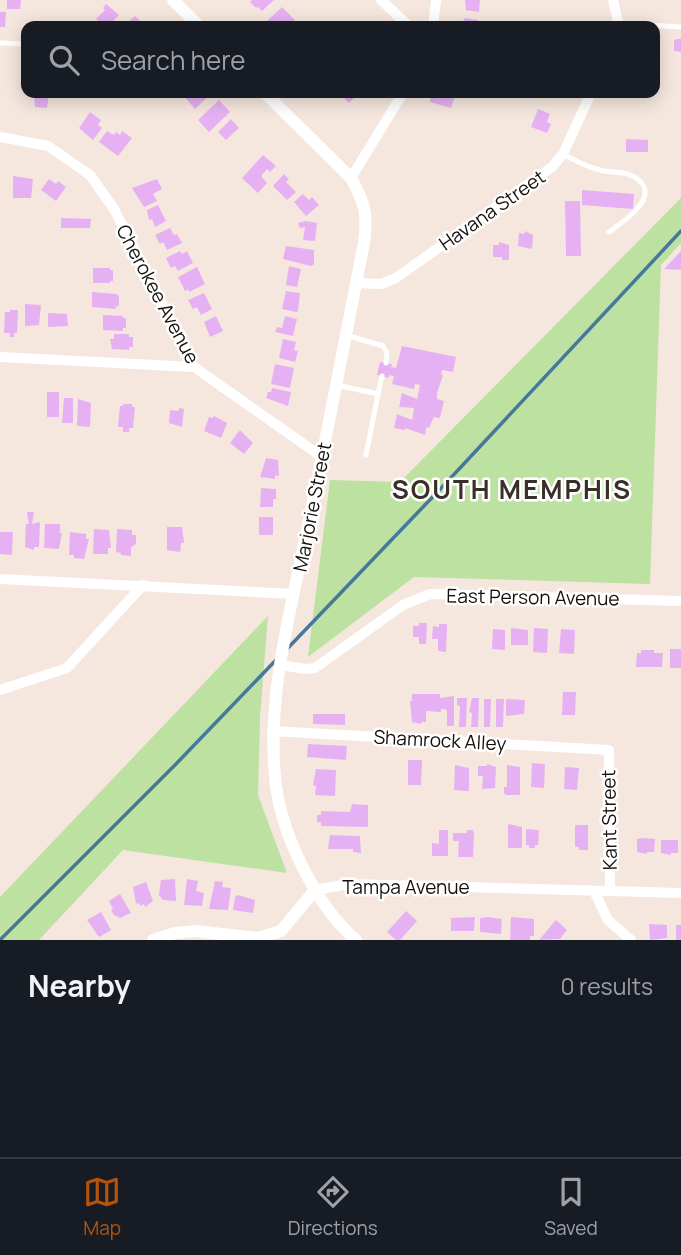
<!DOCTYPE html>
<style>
body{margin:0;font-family:Manrope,sans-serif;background:#242831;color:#f1f3f6}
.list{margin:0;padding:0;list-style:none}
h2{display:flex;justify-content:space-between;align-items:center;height:91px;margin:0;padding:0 28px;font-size:30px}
h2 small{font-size:23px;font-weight:400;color:#9ea1a6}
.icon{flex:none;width:38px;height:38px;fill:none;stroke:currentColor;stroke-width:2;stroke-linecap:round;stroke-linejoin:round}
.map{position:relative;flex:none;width:681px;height:940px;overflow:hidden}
.search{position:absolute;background:#171b24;box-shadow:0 4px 18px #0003;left:21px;right:21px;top:21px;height:77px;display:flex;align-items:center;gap:18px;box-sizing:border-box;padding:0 24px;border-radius:14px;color:#9ea1a6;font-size:26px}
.sheet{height:217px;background:#171b24}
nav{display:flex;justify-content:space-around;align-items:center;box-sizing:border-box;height:98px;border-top:2px solid #363941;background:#171b24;font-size:19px;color:#9ea1a6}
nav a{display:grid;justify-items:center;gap:4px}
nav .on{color:#b45309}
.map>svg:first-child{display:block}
</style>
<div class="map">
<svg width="681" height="940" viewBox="0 0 681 940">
<rect width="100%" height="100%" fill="#f5e7de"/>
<g fill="#bce1a0">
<polygon points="681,198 681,243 661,265 650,584 414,577 308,657 330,480 400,482"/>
<polygon points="268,616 260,717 258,795 287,873 123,850 39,940 0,940 0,897"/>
</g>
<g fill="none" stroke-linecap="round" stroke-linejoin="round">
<g stroke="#48779c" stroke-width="3.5">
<polyline points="287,649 446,483 681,231"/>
<polyline points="0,940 176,764 276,660"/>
</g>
</g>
<g fill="#e6b1f3">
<polygon points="7,0 21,0 20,9 7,9"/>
<polygon points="252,0 274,0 262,11 258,7 256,8 250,2"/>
<polygon points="465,0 480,0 479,12 466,10"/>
<polygon points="106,4 119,15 108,26 104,26 96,19 105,10 103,8"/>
<polygon points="282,7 295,20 288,26 267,26 264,24"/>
<polygon points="0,12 6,12 5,27 0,27"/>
<polygon points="135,16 143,24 141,26 123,26"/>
<polygon points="465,18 478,20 478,21 483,22 482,26 461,26"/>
<polygon points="677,39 681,39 681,52 674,51 674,41"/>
<polygon points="34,93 49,93 47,108 35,107"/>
<polygon points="188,93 212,93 195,109 184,96"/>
<polygon points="339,93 359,93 349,103"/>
<polygon points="433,93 455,96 451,108 430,102 431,94"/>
<polygon points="219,100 230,112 209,132 198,120"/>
<polygon points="538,109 550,114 547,122 551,124 547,133 531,127"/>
<polygon points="90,112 101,120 98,125 102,128 93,140 79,128"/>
<polygon points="231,119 239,128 226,140 218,132"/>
<polygon points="107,131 114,135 116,132 120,135 122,131 132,138 118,156 99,142"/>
<polygon points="626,139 648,140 648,152 626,152"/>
<polygon points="263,155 276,166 270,172 267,169 261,176 267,183 258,193 242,178"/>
<polygon points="284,174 289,179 286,182 296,192 287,200 273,186"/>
<polygon points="13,176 33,179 31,198 13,198"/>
<polygon points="49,179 56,184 58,181 66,187 56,201 41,190"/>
<polygon points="157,179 162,189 153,194 157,201 144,207 132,188"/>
<polygon points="582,190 634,194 633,209 582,205"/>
<polygon points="303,194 309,200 312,197 319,205 306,216 294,202"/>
<polygon points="565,201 580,201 581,256 566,256"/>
<polygon points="158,205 166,221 155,227 152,219 149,220 147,210"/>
<polygon points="61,218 91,219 90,228 61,228"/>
<polygon points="306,221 317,223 315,241 303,240 305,227 300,228 298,223"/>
<polygon points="170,228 174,235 177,234 182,243 167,250 163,242 160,244 155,235"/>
<polygon points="525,231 533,235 532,249 518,246 519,233 524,234"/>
<polygon points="499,242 509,245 509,260 502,260 502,257 493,257 493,245 499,245"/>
<polygon points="286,246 314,250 314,264 311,266 283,259"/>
<polygon points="180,251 182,254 187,251 193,263 178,271 175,266 171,268 166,258"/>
<polygon points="681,251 681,270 664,269"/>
<polygon points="289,266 301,269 297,287 286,285"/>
<polygon points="197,267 205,284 189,292 188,289 185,291 178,277"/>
<polygon points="93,268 110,268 110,270 113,270 113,281 110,281 110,283 93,283"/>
<polygon points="286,291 300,293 298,311 296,312 282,309"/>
<polygon points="92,292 116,294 119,296 119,306 116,306 116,309 92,307"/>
<polygon points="204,293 212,309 201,315 197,307 193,309 188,300"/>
<polygon points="25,304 41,305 39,325 25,326"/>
<polygon points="10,310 18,310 17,333 14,333 14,337 10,337 10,333 4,333 5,312 10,312"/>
<polygon points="48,313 67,314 68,326 48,327"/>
<polygon points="103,315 123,316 123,318 126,318 126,328 123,328 123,331 103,330"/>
<polygon points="216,316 223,331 210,337 204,322"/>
<polygon points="285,316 297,319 293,336 275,332 277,327 282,328"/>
<polygon points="114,334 129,334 129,337 133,337 133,347 129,347 129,350 112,349 110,339 114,339"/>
<polygon points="283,339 296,342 294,350 298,351 295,362 279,358"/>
<polygon points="402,346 456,357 453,372 442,370 441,374 443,375 437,393 437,399 444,401 440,418 434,417 429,428 426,427 425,435 405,428 405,430 394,428 397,414 412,420 414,408 399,407 402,393 417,399 420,385 415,384 414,389 392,384 394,376 389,375 389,378 377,375 380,362 392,364 391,367 396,368"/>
<polygon points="275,364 294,368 290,388 271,384"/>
<polygon points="272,388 291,392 288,406 266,398 268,392 271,392"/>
<rect x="47" y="392" width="12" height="25"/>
<polygon points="64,398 73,398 73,423 62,423"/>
<polygon points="78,399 91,403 90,427 77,426"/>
<polygon points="123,404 132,404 132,407 135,407 133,428 129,428 129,432 123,432 123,427 118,427 120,406 123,406"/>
<polygon points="179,408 184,409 182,427 169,423 170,410 179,411"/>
<polygon points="214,416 227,423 221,438 204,431 209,417 213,418"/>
<polygon points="240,430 253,443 244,454 230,443"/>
<polygon points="266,458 278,460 279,476 275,475 275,479 260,477"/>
<polygon points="261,488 276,489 276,499 273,499 273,507 260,507"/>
<polygon points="27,512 34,512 32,524 40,522 39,547 34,547 34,550 25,547 26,524 29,524"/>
<rect x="259" y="517" width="14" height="18"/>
<polygon points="45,524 60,524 60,533 62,533 59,549 44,548"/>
<polygon points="167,527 182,527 184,543 181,543 180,552 167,550"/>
<polygon points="94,529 109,530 111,548 108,548 108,554 93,554"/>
<polygon points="117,529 132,530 132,535 136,535 136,544 131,547 131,556 121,555 121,553 116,552"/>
<polygon points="0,532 13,532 12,555 0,554"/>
<polygon points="70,532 86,534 86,539 89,539 84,559 74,558 74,555 69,555"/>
<polygon points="419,623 427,623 426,644 419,644 419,637 413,637 413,626 419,626"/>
<polygon points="439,624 447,624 446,652 438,651 438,639 432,639 433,626 439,627"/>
<polygon points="511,628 528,630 528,645 511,645"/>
<polygon points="534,628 548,629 547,653 533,652"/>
<polygon points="493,629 505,630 505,650 492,649"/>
<polygon points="561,629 575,630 574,654 559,653"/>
<rect x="670" y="649" width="11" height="19"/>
<polygon points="641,650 654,650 654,653 663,653 662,667 636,667 637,653 641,653"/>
<polygon points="563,692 576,692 575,715 562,715"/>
<polygon points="412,694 440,694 440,698 454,696 454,726 447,726 447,711 445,709 441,709 441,712 426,711 426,722 421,722 421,724 412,722 410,701 412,701"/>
<polygon points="457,698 467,698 466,727 459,727 460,706 457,705"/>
<polygon points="472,698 479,698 478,727 471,727 472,713 469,712"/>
<polygon points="484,699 491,699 490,727 484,727"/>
<polygon points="496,699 504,699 503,727 496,727"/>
<polygon points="506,699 525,700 524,714 506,716"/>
<polygon points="313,714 345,714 345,725 313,724"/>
<polygon points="308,744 347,746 346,760 307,757"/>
<polygon points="408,760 422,760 421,785 408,785"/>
<polygon points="532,763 545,764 544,788 531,787"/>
<polygon points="487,764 496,767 495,788 482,789 483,776 478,776 478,766 487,766"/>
<polygon points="455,765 469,768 469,791 454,790"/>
<polygon points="507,765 520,767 520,795 506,795 504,793 504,787 507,787"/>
<polygon points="565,767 579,768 577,790 564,789"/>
<polygon points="316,769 336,770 335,796 315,795 316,786 313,785"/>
<polygon points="352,804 368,805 368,827 321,826 321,822 317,822 317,815 321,815 321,811 350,812"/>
<polygon points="508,824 522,827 522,848 508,848"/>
<polygon points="575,825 588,825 588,850 579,850 579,847 575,847"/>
<polygon points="526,829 539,830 538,845 535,845 535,848 529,848 529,845 526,845"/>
<polygon points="439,830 448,830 448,856 432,856 432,843 439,844"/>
<polygon points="467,830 473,830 474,834 473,857 458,857 459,841 453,841 453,833 467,833"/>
<polygon points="330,835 360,836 361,853 353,852 353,849 328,849"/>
<polygon points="642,838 655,839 654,852 647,852 647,854 637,852 637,839"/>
<polygon points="661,840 678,840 678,853 671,853 671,855 661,853"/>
<polygon points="175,879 176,901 163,900 159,895 161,880"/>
<polygon points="187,879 198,881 196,891 204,893 202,906 184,905"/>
<polygon points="215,881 223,882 222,887 231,888 228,910 209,909"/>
<polygon points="146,882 153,901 145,907 144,904 140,906 139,903 136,904 133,887"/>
<polygon points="120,894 131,913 120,918 114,915 111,910 113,909 109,901"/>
<polygon points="238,895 255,900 253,913 233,910 235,897"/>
<polygon points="406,911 417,921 400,940 396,940 387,932"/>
<polygon points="101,912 111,930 99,937 87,920"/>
<polygon points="475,917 474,931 451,931 451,918"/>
<polygon points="488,917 502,919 501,934 480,932 480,918"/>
<polygon points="511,917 534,919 534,936 530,936 530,940 510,940"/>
<polygon points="556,920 567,930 560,939 539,940"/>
<polygon points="649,924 667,925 667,938 650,940"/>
<rect x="676" y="925" width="5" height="15"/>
</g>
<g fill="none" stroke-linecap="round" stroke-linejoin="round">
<g stroke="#fff" stroke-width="5">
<polyline points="619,23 681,27"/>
<polyline points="0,43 26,44"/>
<path d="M563,154C576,161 589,168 604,171C614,173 627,171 636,178C663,196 623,222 609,232"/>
<polyline points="346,335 383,346 387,353 386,363"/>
<polyline points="336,385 378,394 366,455"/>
<polyline points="378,394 382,376"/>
</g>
<g stroke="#fff" stroke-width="10">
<polyline points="381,0 409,26"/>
<polyline points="613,0 619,26"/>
<polyline points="433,26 436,0"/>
<polyline points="0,137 48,146 90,175 114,209 194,367 322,457"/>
<polyline points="351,178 403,93"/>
<polyline points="356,283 381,284 396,278 552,167 563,154 591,93"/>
<polyline points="0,357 194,367"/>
<polyline points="0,579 294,594"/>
<polyline points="281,665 305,669 315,668 403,605 430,594 681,601"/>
<polyline points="0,690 67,668 143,585"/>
<polyline points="272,731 609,750 610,890"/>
<polyline points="315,890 349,884 681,893"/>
<polyline points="594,891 608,920 631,940"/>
</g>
<g stroke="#fff" stroke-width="12">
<polyline points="173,0 199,26"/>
<path d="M265,93L351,178C365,203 368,215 364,243C345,339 327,434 307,530C291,610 267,694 275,776C279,830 315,905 356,940"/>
<polyline points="153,940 175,933 195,931 258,938 281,931 315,890"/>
</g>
</g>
<g text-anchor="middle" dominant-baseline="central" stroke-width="5" stroke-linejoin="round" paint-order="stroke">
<g font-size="19" fill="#14100d" stroke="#fff">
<text transform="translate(492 210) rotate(-35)">Havana Street</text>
<text transform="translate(158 294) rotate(62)">Cherokee Avenue</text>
<text transform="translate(312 507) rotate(-79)">Marjorie Street</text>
<text transform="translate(533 597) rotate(1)">East Person Avenue</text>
<text transform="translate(440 740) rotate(3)">Shamrock Alley</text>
<text transform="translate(609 820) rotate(-91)">Kant Street</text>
<text x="406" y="887">Tampa Avenue</text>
</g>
<g font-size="26" font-weight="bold" letter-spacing="2" fill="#392f28" stroke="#fff">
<text x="512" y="489">SOUTH MEMPHIS</text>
</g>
</g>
</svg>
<div class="search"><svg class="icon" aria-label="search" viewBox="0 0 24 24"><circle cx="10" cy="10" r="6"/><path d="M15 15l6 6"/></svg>Search here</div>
</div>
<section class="sheet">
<h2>Nearby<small>0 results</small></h2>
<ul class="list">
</ul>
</section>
<nav>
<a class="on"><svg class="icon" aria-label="map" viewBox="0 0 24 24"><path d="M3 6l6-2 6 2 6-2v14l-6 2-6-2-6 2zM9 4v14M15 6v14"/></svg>Map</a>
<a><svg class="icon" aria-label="directions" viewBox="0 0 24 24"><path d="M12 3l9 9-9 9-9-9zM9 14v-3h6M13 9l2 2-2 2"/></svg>Directions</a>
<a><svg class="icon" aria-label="saved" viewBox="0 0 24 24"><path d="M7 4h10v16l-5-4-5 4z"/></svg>Saved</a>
</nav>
